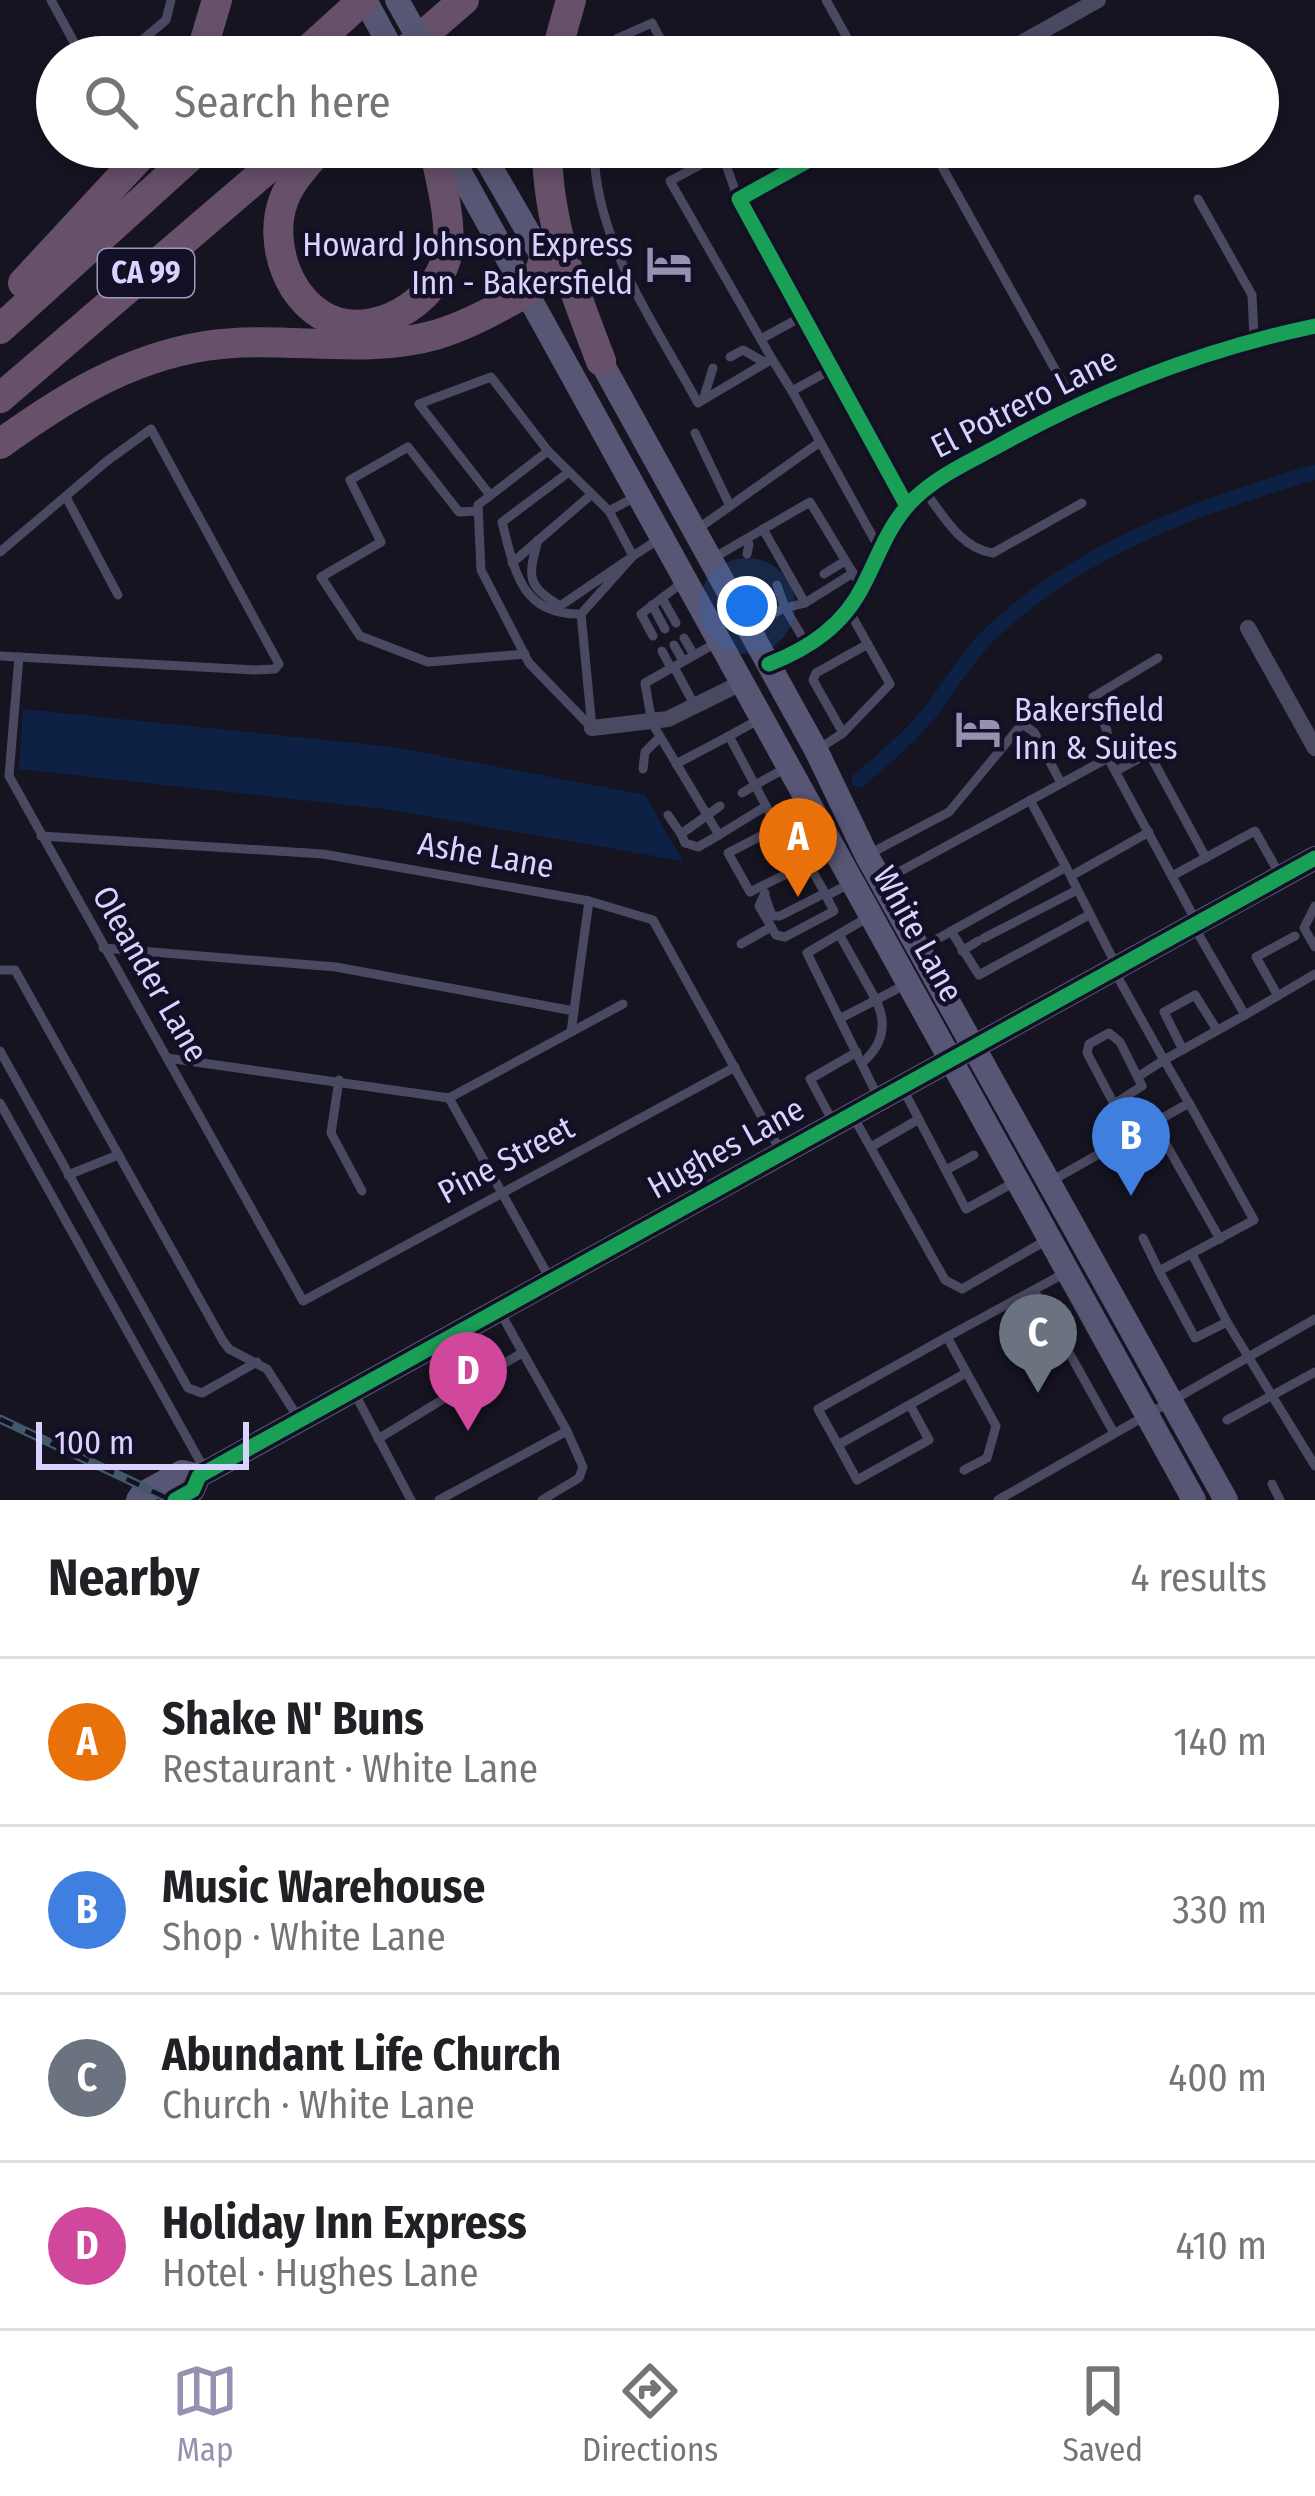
<!DOCTYPE html>
<meta charset="utf-8">
<style>
body{margin:0;font-family:"Fira Sans Condensed",sans-serif;background:#f6f6f6;color:#202124}
.scale{position:absolute;left:36px;bottom:30px;width:213px;box-sizing:border-box;padding-left:12px;border:6px solid #d9d4ff;border-top:0;font-size:33px;line-height:42px;white-space:nowrap;color:#d9d4ff;-webkit-text-stroke:9px #130f26;paint-order:stroke}
.you{position:absolute;left:747px;top:606px;width:42px;height:42px;margin:-30px;border:9px solid #fff;border-radius:50%;background:#1a73e8;box-shadow:0 0 0 18px #1a73e833}
.badge{display:grid;place-items:center;width:78px;height:78px;border-radius:50%;background:#9591b1;color:#fff;font-size:39px;font-weight:700}
.pin{position:absolute;translate:-50% -99px;filter:drop-shadow(0 3px 6px #0008)}
.pin::after{content:'';position:absolute;top:63px;width:42px;height:36px;background:inherit;clip-path:polygon(0 0,100% 0,50% 100%)}
.list{margin:0;padding:0;list-style:none}
h2{display:flex;justify-content:space-between;align-items:center;height:156px;margin:0;padding:0 48px;font-size:51px}
h2 small{font-size:39px;font-weight:400;color:#757577}
.list li{display:grid;grid-template-columns:78px 1fr auto;gap:36px;align-items:center;box-sizing:border-box;height:168px;padding:0 48px;border-top:3px solid #e0e0e0}
.list b{display:block;font-size:45px;white-space:nowrap}
.list p{margin:0;font-size:39px;white-space:nowrap;color:#757577}
.list em{font-size:39px;font-style:normal;color:#757577}
.icon{flex:none;width:66px;height:66px;fill:none;stroke:currentColor;stroke-width:2;stroke-linecap:round;stroke-linejoin:round}
.map{position:relative;flex:none;width:1315px;height:1500px;overflow:hidden}
.search{position:absolute;background:#fff;box-shadow:0 6px 18px #0003;left:36px;right:36px;top:36px;height:132px;display:flex;align-items:center;gap:30px;box-sizing:border-box;padding:0 42px;border-radius:66px;color:#757577;font-size:45px}
.sheet{height:828px;background:#fff}
nav{display:flex;justify-content:space-around;align-items:center;box-sizing:border-box;height:168px;border-top:3px solid #e0e0e0;background:#fff;font-size:33px;color:#757577}
nav a{display:grid;justify-items:center;gap:6px}
nav .on{color:#9591b1}
.map>svg:first-child{display:block}
</style>
<div class="map">
<svg width="1315" height="1500" viewBox="0 0 1315 1500">
<rect width="100%" height="100%" fill="#161421"/>
<polygon fill="#0d2144" points="23,709 394,747 645,795 683,861 385,809 19,769"/>
<g fill="none" stroke-linecap="round" stroke-linejoin="round">
<path stroke="#0d2144" stroke-width="15" d="M859,780C885,758 910,737 932,710C950,686 966,658 988,636C1076,550 1199,506 1315,472"/>
<g stroke="#4a4962" stroke-width="9">
<polyline points="51,0 82,57"/>
<polyline points="826,0 858,57"/>
<polyline points="122,57 166,20 171,0"/>
<polyline points="598,57 618,38 652,23 670,57"/>
<path d="M594,147C594,240 655,324 698,403L772,359L670,181L722,153L719,147"/>
<polyline points="931,147 1075,405"/>
<polyline points="722,153 738,199"/>
<polyline points="1198,199 1252,295 1254,339"/>
<polyline points="761,339 803,316"/>
<polyline points="730,357 743,350 766,363"/>
<polyline points="772,359 792,391 832,369"/>
<polyline points="792,391 879,548"/>
<polyline points="703,400 713,368"/>
<polyline points="695,433 730,506 699,528"/>
<path d="M569,472L502,522C515,572 521,615 581,614"/>
<path d="M924,490C942,514 961,549 993,553L1082,503"/>
<polyline points="490,495 419,404 491,377 548,451"/>
<polyline points="66,497 118,595"/>
<polyline points="730,506 820,442"/>
<polyline points="478,511 459,512 408,447 350,480 381,542 321,577 360,636 428,662 525,654"/>
<polyline points="609,511 633,556 659,539"/>
<polyline points="763,529 805,603"/>
<path d="M538,540C528,577 526,585 560,606L629,559"/>
<polyline points="0,552 107,461 151,429 279,664 275,669 255,670 0,656"/>
<polyline points="747,554 749,544"/>
<polyline points="715,557 810,502 862,588"/>
<polyline points="512,563 592,494"/>
<polyline points="824,574 845,561"/>
<polyline points="662,598 676,623"/>
<polyline points="652,605 665,629"/>
<polyline points="748,625 785,608 777,585"/>
<polyline points="653,636 641,614 683,582"/>
<polyline points="684,638 694,655"/>
<polyline points="716,643 645,683 652,723 719,835 766,806 755,785 742,793"/>
<polyline points="674,645 683,661"/>
<polyline points="807,645 785,608 805,603 853,573"/>
<polyline points="662,651 671,668"/>
<polyline points="19,657 9,776 303,1301 735,1067"/>
<polyline points="674,667 696,708"/>
<polyline points="758,720 729,736 755,785 784,769"/>
<polyline points="592,728 529,663 481,570 478,505 548,451 609,511 639,495"/>
<polyline points="592,728 581,614 633,556"/>
<polyline points="843,733 813,680 816,673 868,644"/>
<polyline points="820,748 843,733 890,684 848,609"/>
<polyline points="1108,758 1107,731 1093,697 1158,658"/>
<polyline points="676,764 729,736"/>
<polyline points="643,769 645,752 660,737"/>
<polyline points="1116,771 1149,753 1206,858"/>
<polyline points="766,806 799,867"/>
<polyline points="811,810 728,853 750,892 831,852"/>
<polyline points="668,815 681,834"/>
<polyline points="719,835 698,847 685,843 681,834 720,806"/>
<polyline points="41,836 323,854 589,901 653,920 780,1150"/>
<polyline points="871,853 949,812 1022,724 1034,732 1061,783"/>
<polyline points="808,863 826,895"/>
<polyline points="1066,867 1115,963"/>
<polyline points="1071,876 1149,832"/>
<polyline points="1172,876 1255,831 1280,875"/>
<polyline points="886,879 1108,758 1196,921"/>
<polyline points="765,893 759,906 776,935 785,937 834,911 826,896 849,884"/>
<polyline points="765,896 772,916 780,916 825,893"/>
<polyline points="1315,906 1304,928 1315,947"/>
<polyline points="870,916 807,953 878,1097"/>
<polyline points="951,931 979,975 1089,915"/>
<polyline points="839,934 876,1000 908,983"/>
<polyline points="984,938 1077,890"/>
<polyline points="741,944 771,927"/>
<polyline points="923,947 1066,867 1030,800"/>
<polyline points="103,948 336,967 574,1011"/>
<polyline points="962,951 978,941"/>
<polyline points="0,970 15,970 223,1341 229,1349 267,1369 299,1419"/>
<polyline points="1116,974 1164,1060 1245,1015 1196,930"/>
<polyline points="1278,996 1256,957 1295,936"/>
<polyline points="1245,1015 1315,974"/>
<path d="M841,1018L876,1000C888,1025 882,1046 862,1063"/>
<polyline points="571,1032 589,901"/>
<polyline points="1183,1050 1164,1012 1195,995 1217,1030"/>
<polyline points="0,1051 188,1388 202,1393 257,1362"/>
<polyline points="167,1058 449,1098 623,1004"/>
<polyline points="1139,1076 1164,1060 1189,1103"/>
<polyline points="339,1080 331,1133 362,1191"/>
<polyline points="904,1091 966,1209 1013,1183"/>
<polyline points="449,1098 549,1277"/>
<polyline points="0,1103 206,1472"/>
<polyline points="1114,1104 1142,1086 1120,1042 1109,1033 1089,1044 1087,1053 1131,1136"/>
<polyline points="854,1118 945,1280 962,1289 1045,1241"/>
<polyline points="833,1122 810,1079 857,1052"/>
<polyline points="1154,1123 1220,1239"/>
<polyline points="871,1147 919,1119"/>
<polyline points="946,1170 974,1155"/>
<polyline points="68,1175 118,1155"/>
<polyline points="1053,1180 1189,1103 1254,1220 1159,1271 1195,1338 1227,1322 1315,1466"/>
<polyline points="1143,1238 1159,1271"/>
<polyline points="1192,1254 1227,1322"/>
<polyline points="1034,1290 1114,1433"/>
<polyline points="947,1337 818,1409 838,1445 966,1373"/>
<polyline points="457,1391 522,1353"/>
<polyline points="355,1394 411,1500"/>
<polyline points="1227,1420 1315,1372"/>
<polyline points="378,1439 445,1398"/>
<polyline points="838,1445 857,1480 929,1440 910,1405"/>
<polyline points="964,1470 987,1458 996,1426 947,1337 1063,1274"/>
<polyline points="1272,1484 1280,1500"/>
<polyline points="439,1500 567,1431 500,1312"/>
<polyline points="542,1500 579,1478 583,1467 567,1431"/>
<polyline points="998,1500 1315,1319"/>
</g>
<g stroke="#4a4962" stroke-width="16">
<polyline points="996,57 1098,0"/>
<polyline points="833,147 739,199 907,506"/>
<polyline points="1248,628 1315,748"/>
<path d="M769,664C810,648 844,625 864,584C880,553 889,523 915,498C939,475 971,461 1000,445C1101,389 1202,350 1315,326"/>
<polyline points="592,728 668,719 743,682"/>
</g>
<g stroke="#575674" stroke-width="24">
<polyline points="365,0 396,57"/>
<polyline points="446,147 1194,1500"/>
<polyline points="479,147 553,275"/>
<polyline points="593,347 816,750 867,856 1226,1500"/>
<polyline points="138,1500 142,1494 182,1472 199,1476"/>
<polyline points="175,1500 193,1490 199,1476 1315,858"/>
</g>
<g stroke="#67516a" stroke-width="30">
<polyline points="200,57 217,0"/>
<polyline points="300,57 363,0"/>
<polyline points="398,57 464,0"/>
<polyline points="555,57 571,0"/>
<path d="M322,147C308,163 292,179 284,199C267,243 289,307 337,322C383,336 444,295 448,248C451,216 440,179 434,147"/>
<path d="M547,147C547,223 574,291 601,361"/>
<polyline points="23,283 149,147"/>
<polyline points="0,329 201,147"/>
<polyline points="0,398 293,147"/>
<path d="M0,444C64,398 126,359 205,346C281,334 361,356 435,335C467,326 498,308 527,292L536,283L544,259"/>
</g>
<g stroke="#43596b" stroke-width="9">
<polyline id="rail" points="0,1419 171,1500"/>
</g>
<use href="#rail" stroke="#130f26" stroke-width="4.5" stroke-dasharray="14" stroke-linecap="butt"/>
<polyline stroke="#575674" stroke-width="24" points="397,0 429,57"/>
<g stroke="#130f26" stroke-width="22">
<g id="cycleway">
<polyline points="833,147 739,199 907,506"/>
<path d="M769,664C810,648 844,625 864,584C880,553 889,523 915,498C939,475 971,461 1000,445C1101,389 1202,350 1315,326"/>
<polyline points="175,1500 193,1490 199,1476 1315,858"/>
</g>
</g>
<use href="#cycleway" stroke="#1a9f57" stroke-width="15"/>
</g>
<defs>
<g id="hotel-bare" transform="scale(3.6)"><path d="M-6-4.5h1.5V1H6V5H4.5V3h-9V5H-6ZM-4 0a1.8 1.8 0 1 1 3.6 0ZM.5 0V-2.5h3Q6-2.5 6 0Z" fill="#9591b1" stroke="#130f26" stroke-width="2.5" paint-order="stroke"/></g>
</defs>
<g fill-rule="evenodd">
<use href="#hotel-bare" x="669" y="264"/>
<use href="#hotel-bare" x="978" y="729"/>
</g>
<g text-anchor="middle" dominant-baseline="central" stroke-width="9" stroke-linejoin="round" paint-order="stroke">
<rect fill="#130f26" stroke="#9e99be" stroke-width="3" x="98" y="249" width="96" height="48" rx="9"/>
<g font-size="30" font-weight="bold" fill="#d9d4ff">
<text x="146" y="273">CA 99</text>
</g>
<g font-size="33" fill="#d9d4ff" stroke="#130f26" text-anchor="end">
<text x="633" y="245">Howard Johnson Express<tspan x="633" dy="38">Inn - Bakersfield</tspan></text>
<text x="1014" y="710" text-anchor="start">Bakersfield<tspan x="1014" dy="38">Inn &amp; Suites</tspan></text>
</g>
<g font-size="33" fill="#d9d4ff" stroke="#130f26">
<text transform="translate(1024 403) rotate(-27)">El Potrero Lane</text>
<text transform="translate(486 855) rotate(10)">Ashe Lane</text>
<text transform="translate(918 934) rotate(61)">White Lane</text>
<text transform="translate(150 974) rotate(60)">Oleander Lane</text>
<text transform="translate(726 1148) rotate(-29)">Hughes Lane</text>
<text transform="translate(506 1160) rotate(-28)">Pine Street</text>
</g>
</g>
</svg>
<div class="scale">100 m</div>
<div class="you"></div>
<div class="pin badge" style="left:798px;top:897px;background:#e8710a">A</div>
<div class="pin badge" style="left:1131px;top:1196px;background:#3f7fe0">B</div>
<div class="pin badge" style="left:1038px;top:1393px;background:#6b7280">C</div>
<div class="pin badge" style="left:468px;top:1431px;background:#d1479c">D</div>
<div class="search"><svg class="icon" aria-label="search" viewBox="0 0 24 24"><circle cx="10" cy="10" r="6"/><path d="M15 15l6 6"/></svg>Search here</div>
</div>
<section class="sheet">
<h2>Nearby<small>4 results</small></h2>
<ul class="list">
<li><span class="badge" style="background:#e8710a">A</span><div><b>Shake N' Buns</b><p>Restaurant · White Lane</p></div><em>140 m</em></li>
<li><span class="badge" style="background:#3f7fe0">B</span><div><b>Music Warehouse</b><p>Shop · White Lane</p></div><em>330 m</em></li>
<li><span class="badge" style="background:#6b7280">C</span><div><b>Abundant Life Church</b><p>Church · White Lane</p></div><em>400 m</em></li>
<li><span class="badge" style="background:#d1479c">D</span><div><b>Holiday Inn Express</b><p>Hotel · Hughes Lane</p></div><em>410 m</em></li>
</ul>
</section>
<nav>
<a class="on"><svg class="icon" aria-label="map" viewBox="0 0 24 24"><path d="M3 6l6-2 6 2 6-2v14l-6 2-6-2-6 2zM9 4v14M15 6v14"/></svg>Map</a>
<a><svg class="icon" aria-label="directions" viewBox="0 0 24 24"><path d="M12 3l9 9-9 9-9-9zM9 14v-3h6M13 9l2 2-2 2"/></svg>Directions</a>
<a><svg class="icon" aria-label="saved" viewBox="0 0 24 24"><path d="M7 4h10v16l-5-4-5 4z"/></svg>Saved</a>
</nav>
